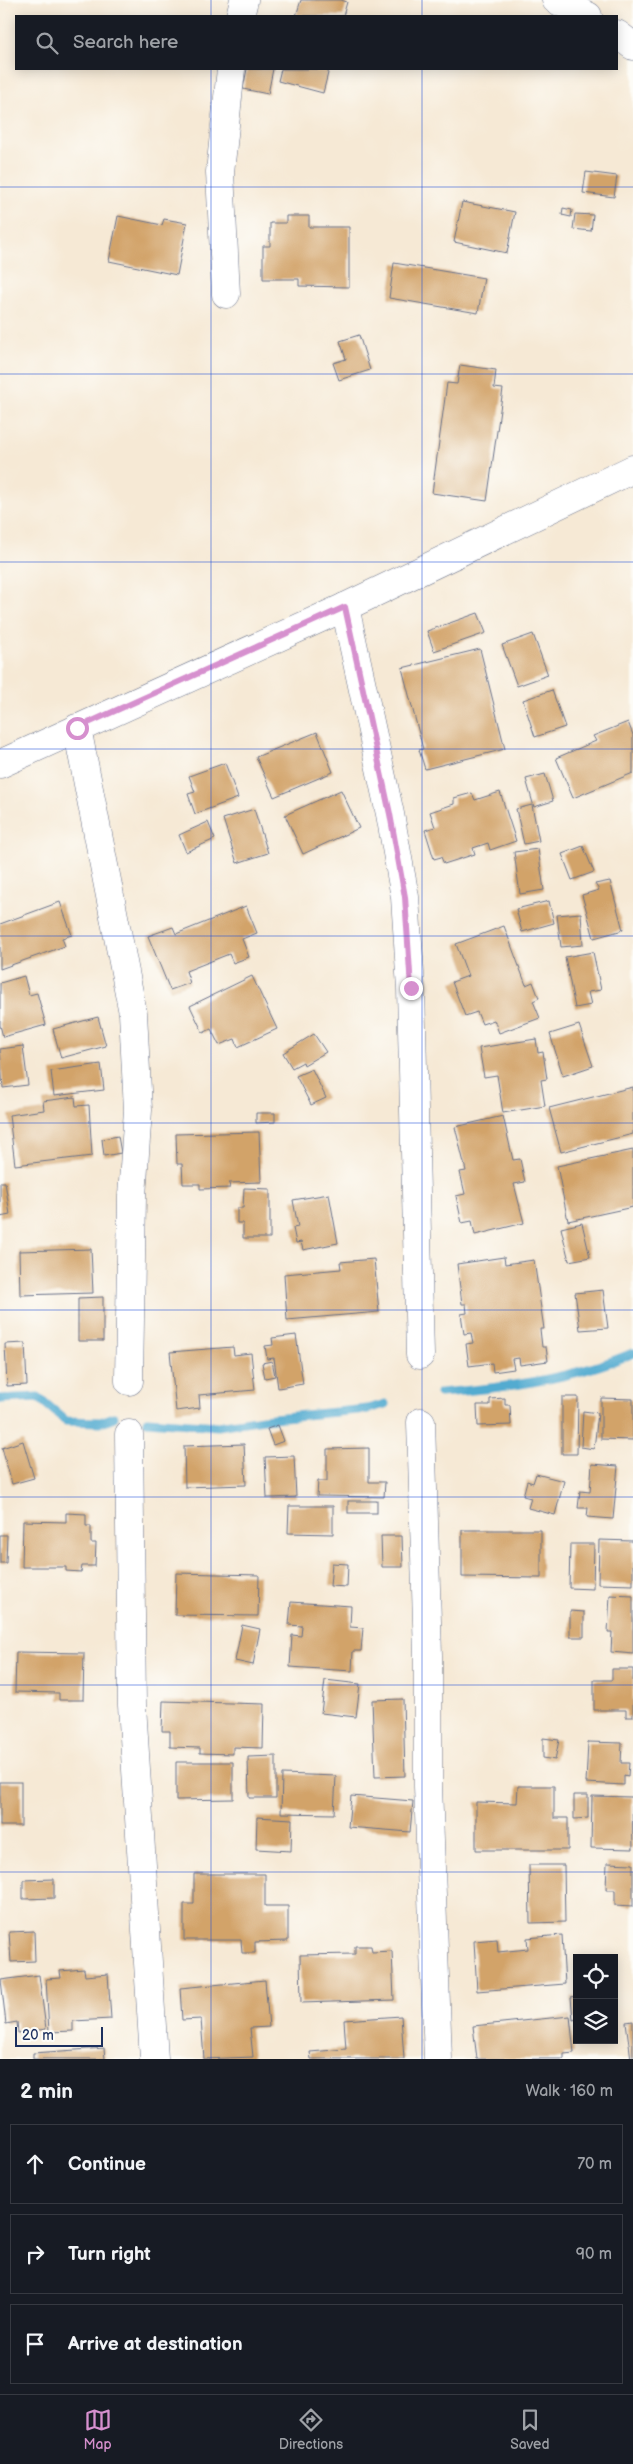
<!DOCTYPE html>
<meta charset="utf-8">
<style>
body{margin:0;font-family:"Balsamiq Sans",sans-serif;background:#20242c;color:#f1f3f6}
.controls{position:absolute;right:15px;bottom:15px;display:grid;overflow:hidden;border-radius:0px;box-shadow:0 2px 12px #0003}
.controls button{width:45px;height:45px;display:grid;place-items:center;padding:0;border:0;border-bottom:1px solid #363941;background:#171b24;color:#f1f3f6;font:25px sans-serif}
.scale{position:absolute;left:15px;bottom:12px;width:88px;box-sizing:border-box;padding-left:5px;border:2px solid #1b2f5e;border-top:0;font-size:14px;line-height:18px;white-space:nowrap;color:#1b2f5e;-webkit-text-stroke:4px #fdfcf7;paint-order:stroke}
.stop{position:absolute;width:15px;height:15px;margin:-11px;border:4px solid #d690ce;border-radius:50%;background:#fff}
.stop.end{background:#d690ce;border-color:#fff;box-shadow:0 1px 5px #0008}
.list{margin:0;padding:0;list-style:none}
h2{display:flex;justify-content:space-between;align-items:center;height:65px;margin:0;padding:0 20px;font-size:21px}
h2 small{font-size:16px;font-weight:400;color:#9ea1a6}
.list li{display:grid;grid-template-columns:32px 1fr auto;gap:15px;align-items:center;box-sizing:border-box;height:80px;margin:0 10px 10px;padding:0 10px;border:1px solid #363941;border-radius:0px}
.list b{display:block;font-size:19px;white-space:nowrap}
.list em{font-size:16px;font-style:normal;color:#9ea1a6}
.icon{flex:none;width:28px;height:28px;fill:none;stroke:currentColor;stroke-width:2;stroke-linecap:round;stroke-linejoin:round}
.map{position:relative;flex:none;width:633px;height:2059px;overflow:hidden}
.search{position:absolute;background:#171b24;box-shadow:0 2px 12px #0003;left:15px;right:15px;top:15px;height:55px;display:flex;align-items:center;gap:12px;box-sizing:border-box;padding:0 18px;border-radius:0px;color:#9ea1a6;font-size:19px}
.sheet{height:335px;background:#171b24}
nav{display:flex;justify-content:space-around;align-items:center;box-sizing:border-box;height:70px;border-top:1px solid #363941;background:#171b24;font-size:14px;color:#9ea1a6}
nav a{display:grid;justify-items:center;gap:2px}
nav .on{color:#d690ce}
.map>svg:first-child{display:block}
</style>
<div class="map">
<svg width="633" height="2059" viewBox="0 0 633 2059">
<rect width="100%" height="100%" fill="#fdfcf7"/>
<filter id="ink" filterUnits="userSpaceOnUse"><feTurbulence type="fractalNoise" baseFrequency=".02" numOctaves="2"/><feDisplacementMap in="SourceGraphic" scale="10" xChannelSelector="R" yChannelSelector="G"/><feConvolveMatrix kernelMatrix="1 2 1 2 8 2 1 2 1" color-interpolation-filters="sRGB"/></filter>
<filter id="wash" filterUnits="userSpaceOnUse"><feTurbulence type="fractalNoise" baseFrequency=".0096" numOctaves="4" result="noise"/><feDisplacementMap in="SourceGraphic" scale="20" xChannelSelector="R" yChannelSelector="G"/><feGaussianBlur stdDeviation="1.12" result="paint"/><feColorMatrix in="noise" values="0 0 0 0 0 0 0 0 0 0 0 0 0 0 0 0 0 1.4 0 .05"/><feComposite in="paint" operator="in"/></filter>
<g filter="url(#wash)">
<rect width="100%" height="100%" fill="#f6e9d5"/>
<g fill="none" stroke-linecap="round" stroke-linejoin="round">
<g stroke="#52abd0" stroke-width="9">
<path d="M440,1393C505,1388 573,1379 633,1353"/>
<polyline points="0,1399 38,1397 66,1421 101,1422 114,1417"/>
<polyline points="147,1421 218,1426 263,1419 368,1409 385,1404"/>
</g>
</g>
<g id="blocks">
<g fill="#d2a369">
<polygon points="301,0 341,0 347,2 343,16 296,16"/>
<polygon points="247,69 273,69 268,94 243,89"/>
<polygon points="281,69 329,69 323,93 278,81"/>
<polygon points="586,172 617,176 614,197 583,193"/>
<polygon points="462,202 515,212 507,253 454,242"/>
<polygon points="563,208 572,210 571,217 562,215"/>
<polygon points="575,214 593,215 591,231 573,229"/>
<polygon points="118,216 162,225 164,219 187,223 177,275 109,261"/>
<polygon points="286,216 309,216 309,227 349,227 349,287 299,286 299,279 263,279 263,246 270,246 270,223 286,223"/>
<polygon points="394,263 484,278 478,313 389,298"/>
<polygon points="359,335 370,370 339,380 333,363 346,359 340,341"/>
<polygon points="460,365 496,370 494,388 503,389 487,501 432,493 447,383 457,384"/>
<polygon points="478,613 486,633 434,651 427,631"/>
<polygon points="533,634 548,675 517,686 502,645"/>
<polygon points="480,649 505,749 425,769 419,750 423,749 402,668"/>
<polygon points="552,690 565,727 535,737 523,700"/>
<polygon points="628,722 633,735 633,773 573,798 556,758 596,741 593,736"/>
<polygon points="317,732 333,772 274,797 256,757"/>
<polygon points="225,763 238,798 195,814 188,794 195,792 189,776"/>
<polygon points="545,774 553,801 534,807 526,779"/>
<polygon points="341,790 359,828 303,854 285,815"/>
<polygon points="500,792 516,841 490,850 488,843 473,848 475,854 444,864 441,857 434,859 425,830 435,827 430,812 454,804 454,798 472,793 475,800"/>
<polygon points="532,805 539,841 524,844 516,809"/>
<polygon points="254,809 268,853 237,863 223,819"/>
<polygon points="208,822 215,839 186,852 179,835"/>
<polygon points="583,846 594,872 572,880 562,854"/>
<polygon points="538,849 544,890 520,894 514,852"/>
<polygon points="610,881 623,930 594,938 582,895 599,890 595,884"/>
<polygon points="549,901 554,923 522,932 516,909"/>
<polygon points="60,902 72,935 62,938 65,946 0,969 0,924"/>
<polygon points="246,906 257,933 242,939 249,957 233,963 229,954 186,971 190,983 170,990 148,936 173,927 176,934"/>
<polygon points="581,913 583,945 561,947 557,915"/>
<polygon points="504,926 526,985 533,982 539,998 533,1001 540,1018 499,1033 494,1020 482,1024 477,1012 465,1016 452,982 468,976 456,944"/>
<polygon points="593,952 601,990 588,992 591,1005 575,1008 565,957"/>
<polygon points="24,976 29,995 37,993 46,1025 3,1037 0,1025 0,983"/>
<polygon points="252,976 277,1029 238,1047 235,1039 219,1045 211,1029 203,1033 190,1006"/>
<polygon points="98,1017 106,1046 61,1058 53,1029"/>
<polygon points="579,1025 593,1066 563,1076 550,1034"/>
<polygon points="314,1034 326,1052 304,1065 303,1062 292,1068 283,1053"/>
<polygon points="536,1039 538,1053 543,1052 547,1079 541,1080 545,1106 503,1113 497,1075 484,1077 479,1048"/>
<polygon points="23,1046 28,1085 3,1088 0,1049"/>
<polygon points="101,1064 104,1090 54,1096 51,1071"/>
<polygon points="312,1069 326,1098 311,1105 296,1076"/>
<polygon points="633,1087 633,1134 561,1152 549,1108"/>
<polygon points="75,1097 76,1106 89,1105 92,1156 15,1165 9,1115 44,1110 43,1101"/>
<polygon points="256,1113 275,1113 275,1122 256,1123"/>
<polygon points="503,1116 513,1160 520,1159 525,1182 514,1184 524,1223 475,1235 472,1221 462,1223 456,1196 465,1194 460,1172 466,1171 455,1127"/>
<polygon points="259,1132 261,1182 229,1183 230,1188 200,1189 200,1184 183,1184 182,1164 177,1164 176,1134"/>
<polygon points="118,1136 121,1153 104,1156 102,1139"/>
<polygon points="633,1150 633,1207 568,1221 557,1166"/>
<polygon points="0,1182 5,1182 10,1215 0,1217"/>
<polygon points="244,1188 270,1189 270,1238 243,1238 243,1223 237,1223 237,1208 243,1208"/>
<polygon points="329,1194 338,1243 303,1250 301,1242 296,1243 293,1228 298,1227 293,1200"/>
<polygon points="582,1223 590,1257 569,1261 561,1228"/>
<polygon points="91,1249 93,1293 20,1295 19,1251"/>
<polygon points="504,1257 505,1264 534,1260 544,1329 540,1329 542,1347 546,1347 548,1361 520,1365 519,1358 512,1359 514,1369 493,1372 492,1363 469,1366 466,1344 473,1343 471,1333 464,1334 461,1314 467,1313 466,1304 462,1304 457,1264"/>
<polygon points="374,1259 379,1312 287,1320 284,1274 341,1269 340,1262"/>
<polygon points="603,1290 608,1328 580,1330 575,1293"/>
<polygon points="103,1297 103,1341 78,1341 78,1298"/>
<polygon points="296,1335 303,1384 278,1388 274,1358 267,1359 265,1346 273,1345 272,1338"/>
<polygon points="25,1343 27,1385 7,1386 5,1344"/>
<polygon points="233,1347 234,1355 251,1353 255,1390 199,1395 200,1408 176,1411 170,1352"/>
<polygon points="272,1361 275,1376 265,1378 262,1363"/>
<polygon points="562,1397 578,1397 577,1454 562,1454"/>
<polygon points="505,1398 505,1405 510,1405 511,1425 478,1426 477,1405 490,1405 490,1399"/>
<polygon points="601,1398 633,1399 633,1440 601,1439"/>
<polygon points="583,1411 598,1413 594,1449 581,1447"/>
<polygon points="278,1425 284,1441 273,1445 267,1429"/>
<polygon points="23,1441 34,1478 12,1484 2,1448"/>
<polygon points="244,1444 246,1485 185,1487 184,1446"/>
<polygon points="369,1448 369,1482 385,1482 384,1497 317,1496 318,1481 327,1481 327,1449"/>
<polygon points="294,1456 296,1497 267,1498 265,1457"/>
<polygon points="592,1464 618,1466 613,1519 587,1517 588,1508 578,1508 580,1491 590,1492"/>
<polygon points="536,1474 564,1481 555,1515 528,1508 531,1498 523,1496 527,1481 533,1483"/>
<rect x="348" y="1501" width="29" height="12"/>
<polygon points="289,1506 333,1506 333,1534 288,1533"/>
<polygon points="66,1513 86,1514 86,1526 91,1526 91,1543 96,1543 95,1566 82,1566 81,1572 66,1571 66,1567 22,1567 23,1521 66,1522"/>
<polygon points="462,1530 541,1530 541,1578 462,1577"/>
<polygon points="0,1535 7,1535 6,1563 0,1563"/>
<polygon points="381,1536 402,1536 403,1567 382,1567"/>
<polygon points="599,1540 633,1541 633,1585 598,1584"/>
<polygon points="570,1544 594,1544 593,1589 569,1588"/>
<polygon points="332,1563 348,1564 347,1587 330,1586"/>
<polygon points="176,1573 259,1575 258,1616 175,1615"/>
<polygon points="610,1595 633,1596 633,1654 611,1652 612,1632 608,1632"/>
<polygon points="291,1602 351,1606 350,1627 363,1628 361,1651 353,1651 352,1671 290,1667 292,1635 301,1636 302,1626 289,1625"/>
<polygon points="570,1611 584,1612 584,1637 570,1637"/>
<polygon points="242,1625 260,1629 253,1665 235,1661"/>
<polygon points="16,1652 84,1653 83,1700 59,1700 59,1693 15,1692"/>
<polygon points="612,1669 633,1669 633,1717 626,1717 626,1710 594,1710 594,1680 612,1680"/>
<polygon points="325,1680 360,1684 356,1717 321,1713"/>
<polygon points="403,1699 405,1776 375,1777 372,1700"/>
<polygon points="163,1701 264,1704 263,1748 233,1747 233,1754 200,1753 200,1748 170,1747 170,1731 162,1731"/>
<polygon points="543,1738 559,1740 555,1760 543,1758"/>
<polygon points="588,1742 622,1743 621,1763 629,1763 628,1776 624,1775 624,1785 586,1783"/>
<polygon points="276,1756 276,1798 249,1798 248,1757"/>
<polygon points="176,1762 233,1762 233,1799 176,1800"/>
<polygon points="282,1774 336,1776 334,1814 281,1813"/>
<rect x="0" y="1782" width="21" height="44"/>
<polygon points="518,1786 554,1786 554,1818 568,1818 568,1850 476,1850 476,1802 517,1803"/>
<polygon points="574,1795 588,1795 588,1818 574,1819"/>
<polygon points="351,1796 413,1801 410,1832 348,1827"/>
<polygon points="592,1796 632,1797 633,1849 591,1848"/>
<polygon points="257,1817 292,1819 291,1851 256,1849"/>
<polygon points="607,1863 633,1864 633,1906 615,1905 615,1890 606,1890"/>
<polygon points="529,1865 564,1865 565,1922 530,1923"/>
<polygon points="194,1874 265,1874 265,1906 288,1906 288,1941 255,1942 255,1953 242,1953 241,1940 184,1940 184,1904 194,1904"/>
<polygon points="54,1879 54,1898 23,1899 23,1880"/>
<polygon points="34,1931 35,1961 11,1962 9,1932"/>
<polygon points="562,1935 565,1984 477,1991 474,1941 497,1939 498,1952 528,1949 527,1938"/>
<polygon points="355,1946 371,1946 372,1952 392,1951 394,2000 301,2003 300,1955 355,1954"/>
<polygon points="84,1969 85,1976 108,1974 111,2019 73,2021 73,2031 49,2032 46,1979 61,1978 60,1971"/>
<polygon points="39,1975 46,2029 18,2033 17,2022 6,2024 1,1980"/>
<polygon points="265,1980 269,2027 250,2028 253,2057 204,2059 201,2019 182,2020 180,1988"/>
<polygon points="577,1996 577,2019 573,2020 571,1997"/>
<polygon points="401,2016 404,2059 311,2059 310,2052 346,2049 344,2020"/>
<polygon points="570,2016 574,2053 564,2054 564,2059 477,2059 473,2026"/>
<polygon points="633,2021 633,2059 631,2059 626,2022"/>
<polygon points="104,2048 105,2059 33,2059 33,2053"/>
</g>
</g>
</g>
<g filter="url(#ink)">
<use href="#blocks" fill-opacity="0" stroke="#687088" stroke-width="1"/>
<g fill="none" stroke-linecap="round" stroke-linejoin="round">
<g stroke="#687088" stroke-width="29">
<g id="minor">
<polyline points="556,0 588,16"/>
<polyline points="240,16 244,0"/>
<polyline points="617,34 633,46"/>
<polyline points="226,294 220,172 231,69"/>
<polyline points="345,607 390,814 405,897 411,988 420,1355"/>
<polyline points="77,728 133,1013 138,1110 132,1196 129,1381"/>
<polyline points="421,1422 428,1655 428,1786 438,2059"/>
<polyline points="129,1434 132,1705 154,2059"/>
</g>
</g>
<g stroke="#687088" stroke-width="29">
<polyline id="tertiary" points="0,764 345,607 633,469"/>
</g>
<use href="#minor" stroke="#fff" stroke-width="28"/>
<use href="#tertiary" stroke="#fff" stroke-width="28"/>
</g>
</g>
<g fill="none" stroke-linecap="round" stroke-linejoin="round" filter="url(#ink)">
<polyline stroke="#d690ce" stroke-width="6" points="77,728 345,607 390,814 405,897 411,988"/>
</g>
<path fill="none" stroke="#1d4ed8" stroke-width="1" stroke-opacity="0.55" d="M211,0V16M422,0V16M211,69V2059M422,69V2059M0,187H633M0,374H633M0,562H633M0,749H633M0,936H633M0,1123H633M0,1310H633M0,1497H633M0,1685H633M0,1872H633"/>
</svg>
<div class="controls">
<button><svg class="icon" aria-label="locate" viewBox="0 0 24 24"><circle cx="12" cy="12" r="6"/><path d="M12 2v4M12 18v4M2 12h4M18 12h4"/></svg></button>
<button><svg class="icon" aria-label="layers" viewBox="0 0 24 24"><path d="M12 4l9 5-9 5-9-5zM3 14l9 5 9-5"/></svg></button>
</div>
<div class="scale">20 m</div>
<div class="stop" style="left:77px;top:728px"></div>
<div class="stop end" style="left:411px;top:988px"></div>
<div class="search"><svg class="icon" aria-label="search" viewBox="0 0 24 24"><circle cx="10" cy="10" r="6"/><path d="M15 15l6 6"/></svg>Search here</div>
</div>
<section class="sheet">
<h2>2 min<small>Walk · 160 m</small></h2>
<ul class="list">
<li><svg class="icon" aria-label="ahead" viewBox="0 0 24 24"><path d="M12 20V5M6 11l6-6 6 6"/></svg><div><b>Continue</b></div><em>70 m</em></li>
<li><svg class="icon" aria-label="right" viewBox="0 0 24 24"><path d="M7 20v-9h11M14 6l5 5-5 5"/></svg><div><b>Turn right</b></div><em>90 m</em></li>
<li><svg class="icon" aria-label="arrive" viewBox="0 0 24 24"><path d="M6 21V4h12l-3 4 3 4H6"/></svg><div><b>Arrive at destination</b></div></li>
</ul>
</section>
<nav>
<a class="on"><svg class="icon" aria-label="map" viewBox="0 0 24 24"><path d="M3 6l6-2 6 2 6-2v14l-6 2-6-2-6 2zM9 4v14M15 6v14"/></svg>Map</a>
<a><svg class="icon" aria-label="directions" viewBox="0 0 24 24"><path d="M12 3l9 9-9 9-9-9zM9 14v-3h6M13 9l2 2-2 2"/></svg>Directions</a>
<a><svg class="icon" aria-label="saved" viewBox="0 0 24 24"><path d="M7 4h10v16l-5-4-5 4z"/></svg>Saved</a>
</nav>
